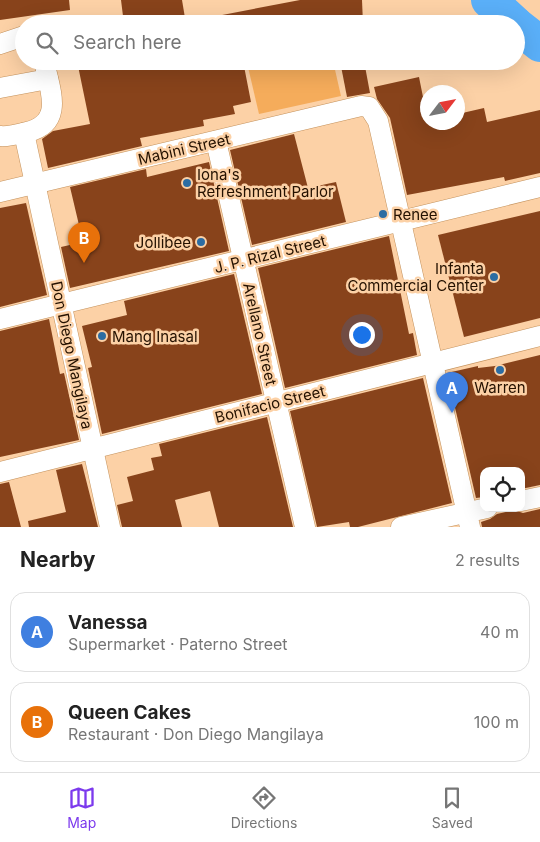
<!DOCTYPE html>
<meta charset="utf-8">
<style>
body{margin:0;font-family:Inter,sans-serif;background:#f6f6f6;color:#222}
.controls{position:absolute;right:15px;bottom:15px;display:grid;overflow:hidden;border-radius:10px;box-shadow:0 5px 20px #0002}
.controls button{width:45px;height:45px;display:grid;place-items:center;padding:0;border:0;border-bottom:1px solid #e0e0e0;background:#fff;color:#222;font:25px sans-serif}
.compass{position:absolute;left:420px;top:85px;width:45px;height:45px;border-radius:50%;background:#fff;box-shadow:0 5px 20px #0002;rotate:58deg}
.you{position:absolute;left:361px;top:334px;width:18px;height:18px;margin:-12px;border:4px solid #fff;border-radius:50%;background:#1a73e8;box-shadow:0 0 0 8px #1a73e833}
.badge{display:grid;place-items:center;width:32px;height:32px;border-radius:50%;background:#7c3aed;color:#fff;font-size:16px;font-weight:700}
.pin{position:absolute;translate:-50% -41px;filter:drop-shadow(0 1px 2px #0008)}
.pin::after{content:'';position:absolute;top:26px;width:18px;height:15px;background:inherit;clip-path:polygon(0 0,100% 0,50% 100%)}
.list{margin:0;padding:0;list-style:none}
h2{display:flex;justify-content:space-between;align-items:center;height:65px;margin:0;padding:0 20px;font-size:21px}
h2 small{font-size:16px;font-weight:400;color:#767676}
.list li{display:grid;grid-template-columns:32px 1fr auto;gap:15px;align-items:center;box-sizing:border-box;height:80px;margin:0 10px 10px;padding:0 10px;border:1px solid #e0e0e0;border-radius:15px}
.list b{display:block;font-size:19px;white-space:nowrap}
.list p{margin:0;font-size:16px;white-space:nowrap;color:#767676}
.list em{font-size:16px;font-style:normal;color:#767676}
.icon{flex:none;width:28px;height:28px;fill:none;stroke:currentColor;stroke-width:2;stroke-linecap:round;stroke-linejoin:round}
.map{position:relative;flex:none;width:540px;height:527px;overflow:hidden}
.search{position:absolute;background:#fff;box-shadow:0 5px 20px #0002;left:15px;right:15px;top:15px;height:55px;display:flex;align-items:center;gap:12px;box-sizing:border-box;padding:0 18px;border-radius:28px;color:#767676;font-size:19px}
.sheet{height:245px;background:#fff}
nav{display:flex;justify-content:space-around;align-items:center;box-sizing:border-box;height:70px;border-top:1px solid #e0e0e0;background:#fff;font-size:14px;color:#767676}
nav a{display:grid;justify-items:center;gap:2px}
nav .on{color:#7c3aed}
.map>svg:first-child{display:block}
</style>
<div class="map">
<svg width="540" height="527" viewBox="0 0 540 527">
<rect width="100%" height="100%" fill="#fcd1a6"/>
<polygon fill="#f5ac5b" points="276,61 333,61 341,96 259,114 248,67"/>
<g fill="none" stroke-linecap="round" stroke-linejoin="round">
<g stroke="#5aaff8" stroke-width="36">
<polyline points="489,0 515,24"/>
<polyline points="516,25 540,44"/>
</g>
</g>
<g fill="#88431b">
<polygon points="0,0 69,0 70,10 0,20"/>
<polygon points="121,0 182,0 186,24 124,24"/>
<polygon points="300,0 362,0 363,24 218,24 217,16"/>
<polygon points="77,61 243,61 251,102 233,106 235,114 203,120 204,126 140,138 142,146 48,168 42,139 53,131 90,124"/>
<polygon points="340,61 364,61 370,93 347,97"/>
<polygon points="419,77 428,122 458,122 458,114 484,108 487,122 540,110 540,173 505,181 504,177 407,195 390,118 377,99 374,87"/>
<polygon points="294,134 308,188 336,182 346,222 252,245 230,150"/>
<polygon points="209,162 229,251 70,288 61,247 83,242 70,187 146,169 147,177"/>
<polygon points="26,203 47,295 0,307 0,208"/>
<polygon points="540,211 540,318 464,337 438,235"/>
<polygon points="389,236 409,334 413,333 417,355 285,388 258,268"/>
<polygon points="234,274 262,394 102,434 88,368 92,367 82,326 127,315 124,301"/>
<polygon points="49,319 60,374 64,373 79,440 0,457 0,331"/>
<polygon points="540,355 540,485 521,489 521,471 484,471 484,497 476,498 447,373 478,366 478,368 495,366"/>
<polygon points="423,378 452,503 358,527 350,527 349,522 317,527 290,411"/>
<polygon points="267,417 293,527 219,527 210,491 175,500 182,527 122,527 117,505 133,501 127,477 154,470 151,458 162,456 159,444"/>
<polygon points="82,464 98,527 29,527 28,521 66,512 56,470"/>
<polygon points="9,482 21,527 0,527 0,484"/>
<polygon points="540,509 540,527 482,527 481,522 490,519 497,514 514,510 523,513"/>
</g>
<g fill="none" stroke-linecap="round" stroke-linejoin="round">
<g stroke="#c3915b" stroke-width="21">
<g id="minor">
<polyline points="0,44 24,36"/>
<polyline points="0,88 48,79"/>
<polyline points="24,133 110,527"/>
<path d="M0,136C7,137 19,134 27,132C65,123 50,90 44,61"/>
<polyline points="216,141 305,527"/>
<polyline points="0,192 361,106 369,107 378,121 470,527"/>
<polyline points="0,319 540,187"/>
<polyline points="0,472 540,336"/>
<polyline points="521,501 540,497"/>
<polyline points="401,527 487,508"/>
</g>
</g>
<use href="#minor" stroke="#fff" stroke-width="20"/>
</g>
<g fill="#2c6da3" stroke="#fcd1a6" stroke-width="2">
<circle cx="187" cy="183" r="5"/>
<circle cx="383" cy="214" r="5"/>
<circle cx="201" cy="242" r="5"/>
<circle cx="494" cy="277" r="5"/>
<circle cx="102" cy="336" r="5"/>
<circle cx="500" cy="370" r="5"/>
</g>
<g text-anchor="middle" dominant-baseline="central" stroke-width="5" stroke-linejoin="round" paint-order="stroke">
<g font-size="15" fill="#241100" stroke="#fcd1a6">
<text transform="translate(184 149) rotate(-13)">Mabini Street</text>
<text transform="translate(270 254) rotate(-14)">J. P. Rizal Street</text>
<text transform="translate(260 334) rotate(77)">Arellano Street</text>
<text transform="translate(72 355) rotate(78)">Don Diego Mangilaya</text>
<text transform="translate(270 404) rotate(-14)">Bonifacio Street</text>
</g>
<g font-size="15" fill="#241100" stroke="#fcd1a6" text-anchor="start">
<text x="197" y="174">Iona's<tspan x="197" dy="17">Refreshment Parlor</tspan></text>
<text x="393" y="214">Renee</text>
<text x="191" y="242" text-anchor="end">Jollibee</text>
<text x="484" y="268" text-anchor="end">Infanta<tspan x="484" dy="17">Commercial Center</tspan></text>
<text x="112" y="336">Mang Inasal</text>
<text x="500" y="387" text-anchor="middle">Warren</text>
</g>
</g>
</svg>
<div class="controls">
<button><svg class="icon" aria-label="locate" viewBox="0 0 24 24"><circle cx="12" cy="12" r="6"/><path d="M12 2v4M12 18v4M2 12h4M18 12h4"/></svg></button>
</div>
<svg class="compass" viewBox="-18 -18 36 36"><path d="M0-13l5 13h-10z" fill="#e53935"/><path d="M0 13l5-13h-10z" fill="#767676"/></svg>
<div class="you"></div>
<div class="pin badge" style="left:452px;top:413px;background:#3f7fe0">A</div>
<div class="pin badge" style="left:84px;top:263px;background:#e8710a">B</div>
<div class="search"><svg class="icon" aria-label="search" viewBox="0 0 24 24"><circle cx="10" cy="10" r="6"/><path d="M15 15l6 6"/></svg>Search here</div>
</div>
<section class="sheet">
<h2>Nearby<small>2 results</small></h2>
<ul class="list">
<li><span class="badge" style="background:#3f7fe0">A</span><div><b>Vanessa</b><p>Supermarket · Paterno Street</p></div><em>40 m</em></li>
<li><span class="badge" style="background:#e8710a">B</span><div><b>Queen Cakes</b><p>Restaurant · Don Diego Mangilaya</p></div><em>100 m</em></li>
</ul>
</section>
<nav>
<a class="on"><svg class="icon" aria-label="map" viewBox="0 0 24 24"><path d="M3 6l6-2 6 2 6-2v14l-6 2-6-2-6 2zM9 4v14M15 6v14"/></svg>Map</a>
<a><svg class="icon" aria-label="directions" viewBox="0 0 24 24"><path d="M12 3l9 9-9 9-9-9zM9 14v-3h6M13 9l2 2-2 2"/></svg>Directions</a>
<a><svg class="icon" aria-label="saved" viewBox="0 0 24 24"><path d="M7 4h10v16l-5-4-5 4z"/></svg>Saved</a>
</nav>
